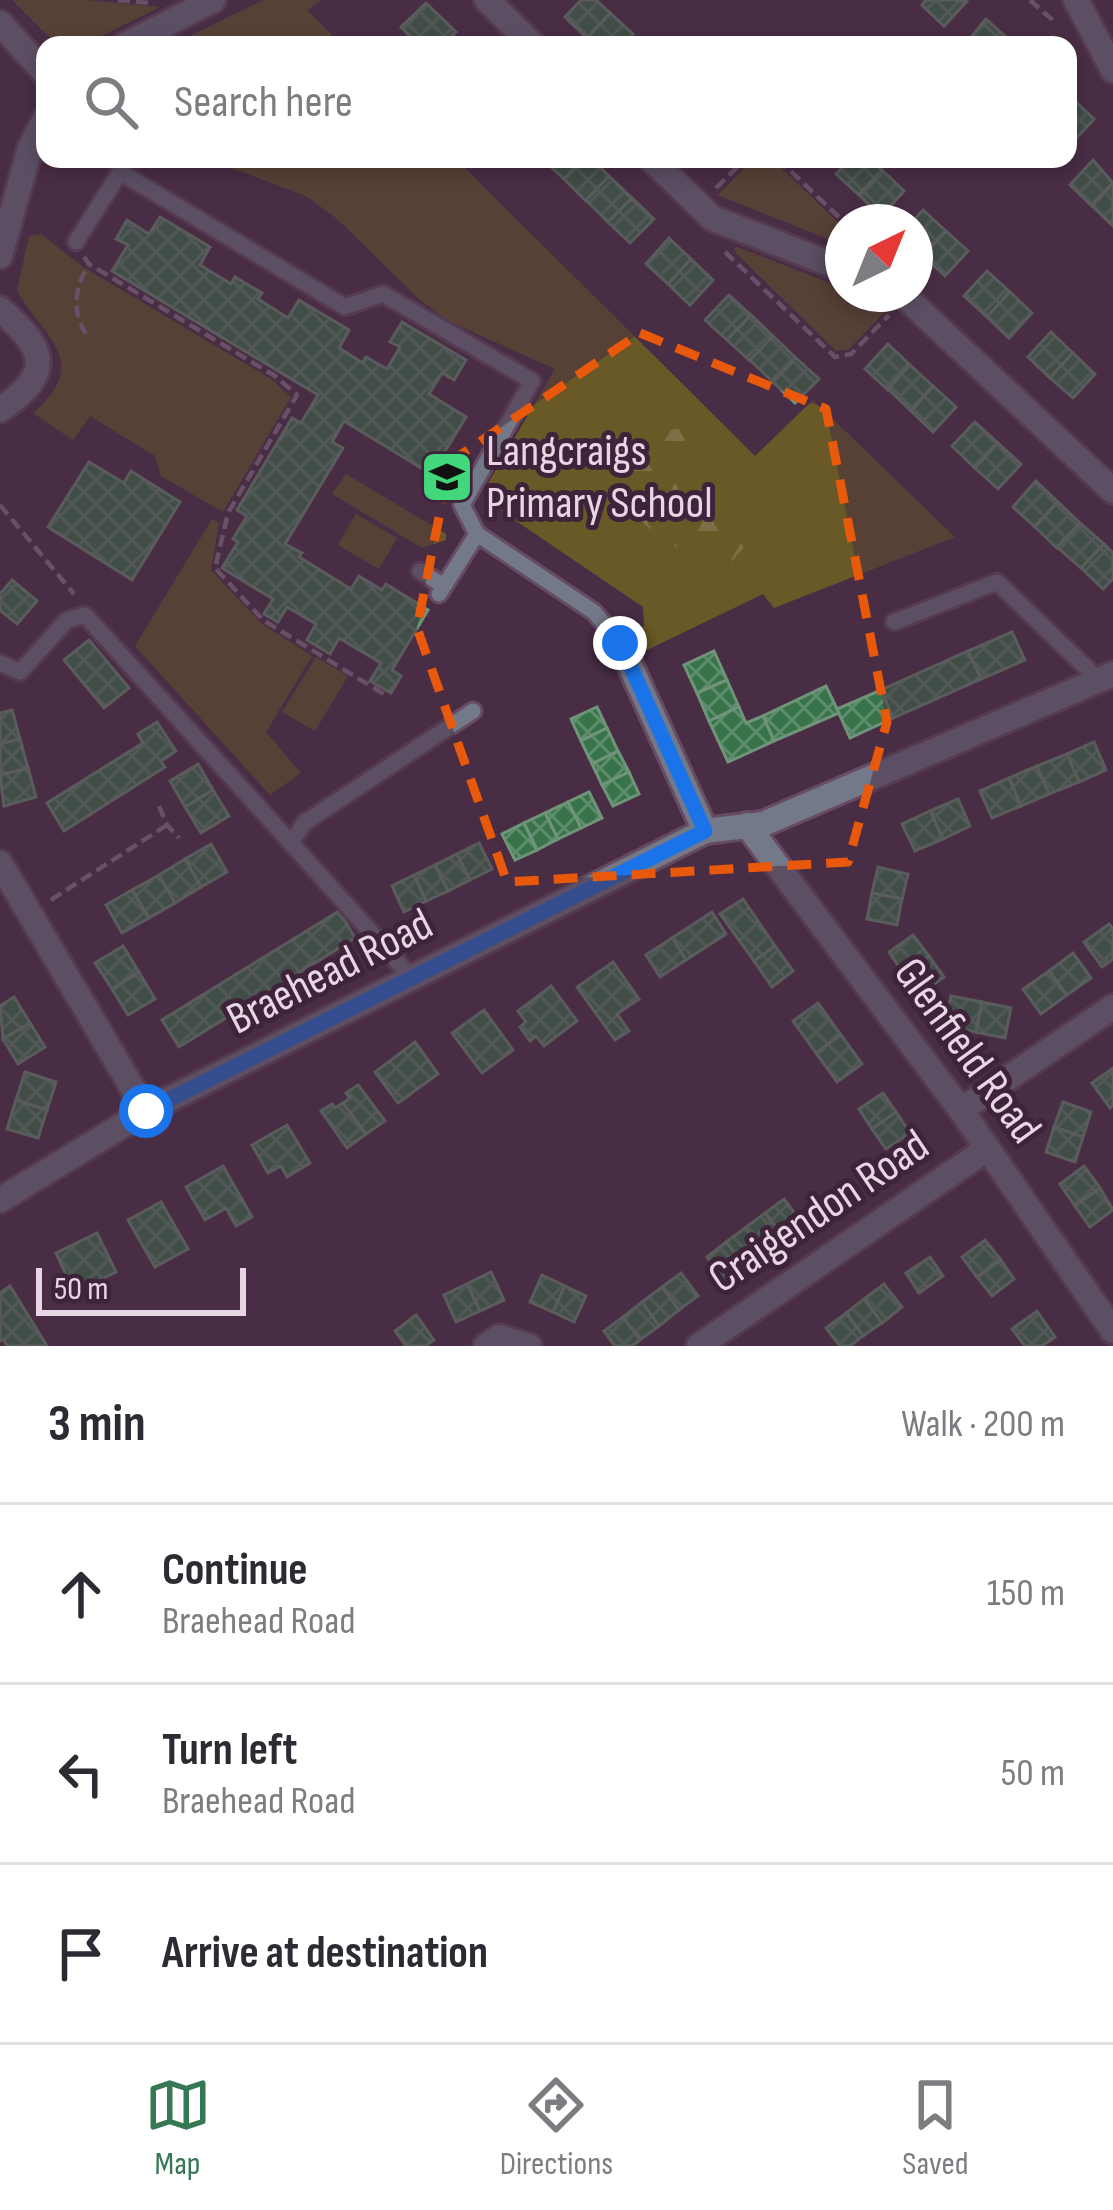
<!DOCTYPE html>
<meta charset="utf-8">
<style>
body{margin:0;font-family:"Sofia Sans Condensed",sans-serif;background:#f7f7f7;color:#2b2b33}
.compass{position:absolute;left:825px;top:204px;width:108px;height:108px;border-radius:50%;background:#fff;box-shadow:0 6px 18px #0003;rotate:43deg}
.scale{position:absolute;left:36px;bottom:30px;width:210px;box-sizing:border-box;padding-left:12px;border:6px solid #e8d6e5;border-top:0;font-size:33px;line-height:42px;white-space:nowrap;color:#e8d6e5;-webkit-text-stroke:9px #3e233a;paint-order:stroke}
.stop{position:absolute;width:36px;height:36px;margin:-27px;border:9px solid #1a73e8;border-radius:50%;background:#fff}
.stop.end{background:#1a73e8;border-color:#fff;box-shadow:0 3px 12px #0008}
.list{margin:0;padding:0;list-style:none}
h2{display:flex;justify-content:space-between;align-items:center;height:156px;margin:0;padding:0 48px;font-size:51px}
h2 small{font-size:39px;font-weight:400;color:#7c7c81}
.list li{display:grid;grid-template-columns:78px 1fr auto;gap:36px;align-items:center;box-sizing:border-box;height:180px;padding:0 48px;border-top:3px solid #e1e1e2}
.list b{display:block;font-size:45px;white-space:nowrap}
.list p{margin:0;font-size:39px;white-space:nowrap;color:#7c7c81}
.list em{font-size:39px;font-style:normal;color:#7c7c81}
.icon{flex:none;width:66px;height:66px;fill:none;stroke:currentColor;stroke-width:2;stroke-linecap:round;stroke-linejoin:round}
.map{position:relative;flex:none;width:1113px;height:1346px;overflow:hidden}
.search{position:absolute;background:#fff;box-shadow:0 6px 18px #0003;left:36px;right:36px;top:36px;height:132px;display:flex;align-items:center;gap:30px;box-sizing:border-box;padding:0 42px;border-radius:24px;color:#7c7c81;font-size:45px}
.sheet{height:696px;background:#fff}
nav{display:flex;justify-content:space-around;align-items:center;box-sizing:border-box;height:168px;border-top:3px solid #e1e1e2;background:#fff;font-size:33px;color:#7c7c81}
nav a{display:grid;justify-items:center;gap:6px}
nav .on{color:#357853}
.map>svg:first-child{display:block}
</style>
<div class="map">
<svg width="1113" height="1346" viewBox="0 0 1113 1346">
<defs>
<pattern id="forest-firs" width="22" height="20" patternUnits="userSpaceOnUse" patternTransform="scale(3)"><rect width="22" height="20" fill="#695927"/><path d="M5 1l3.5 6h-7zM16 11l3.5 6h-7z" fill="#7e7046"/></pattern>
<pattern id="building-cross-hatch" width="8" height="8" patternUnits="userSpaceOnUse" patternTransform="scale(3)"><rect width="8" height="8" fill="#38734a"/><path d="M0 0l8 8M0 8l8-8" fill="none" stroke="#5e8d6d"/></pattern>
</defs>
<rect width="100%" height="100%" fill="#492d45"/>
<g fill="#695927">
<polygon points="12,0 85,0 160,7 83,45 57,45"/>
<polygon points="263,0 322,0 307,10 342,45 172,45"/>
<polygon points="207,159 456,159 755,456 813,400 955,537 774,608 763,594 645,651 636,638 644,626 643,607 497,508 484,490 555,369 448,321 420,300 336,218 306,196"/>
<polygon points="753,159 772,159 843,227 843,245 718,195"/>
<path d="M41,234L83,267L271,379L291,397L223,512L161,476L155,456L90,416L73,440L33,413C94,360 41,336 17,290L29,236Z"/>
<polygon points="735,246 843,288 843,294 857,294 887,310 848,350 836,351 735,252"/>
<polygon points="346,474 446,534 446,540 422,548 332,494"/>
<polygon points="356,514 397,538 379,569 338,545"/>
<polygon points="212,519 219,523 211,570 261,623 312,656 266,732 301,773 270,795 135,646"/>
<polygon points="316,657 348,676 315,731 282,712"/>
</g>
<path fill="url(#forest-firs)" d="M693,428L700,431L706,446L700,463L689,468L684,478L697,497L742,534L744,547L725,569L718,570C693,555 656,539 638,517C619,494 626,447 655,433C666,429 681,429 693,428Z"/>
<g fill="url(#building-cross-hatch)" stroke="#709479" stroke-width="3">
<polygon points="581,0 596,0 610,13 587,38 565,17"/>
<polygon points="926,0 966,0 967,1 944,26 922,5"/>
<polygon points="426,3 456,32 443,45 419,45 401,27"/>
<polygon points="610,13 633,34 622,45 594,45 587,38"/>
<polygon points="986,19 1008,39 1003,45 965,45"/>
<polygon points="1072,98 1094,119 1071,144 1068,102"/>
<polygon points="543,159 583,159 564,179"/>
<polygon points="583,159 592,159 609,176 586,201 564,179"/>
<polygon points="851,159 869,159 882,170 859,195 836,174"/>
<polygon points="1093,160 1113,183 1092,206 1070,185"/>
<polygon points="882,170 904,191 881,216 859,195"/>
<polygon points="609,176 632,198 608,222 586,200"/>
<polygon points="1113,183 1113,226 1092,206"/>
<polygon points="632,198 654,219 630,243 608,222"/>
<polygon points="923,210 946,231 923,256 915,248 912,222"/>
<polygon points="160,217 210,247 200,265 231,284 235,277 262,293 258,299 288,318 299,300 349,330 339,348 363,363 366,357 387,369 400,347 390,342 402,322 466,360 454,380 442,373 429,394 466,417 431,474 344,421 332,442 343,448 285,544 302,553 299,557 351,589 359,576 382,590 386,584 428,610 392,670 401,676 391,693 370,681 381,663 339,638 330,654 307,640 316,624 287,607 278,622 264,614 273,599 222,568 238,542 233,539 247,516 237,510 292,418 301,423 318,395 112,271 128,245 116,239 127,220 149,234"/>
<polygon points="946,231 968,251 945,276 923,256"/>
<polygon points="669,238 691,259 668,284 646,264"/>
<polygon points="691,259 713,280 690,305 668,284"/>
<polygon points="987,271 1010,292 987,317 964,296"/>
<polygon points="1010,292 1032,313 1009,338 987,317"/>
<polygon points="729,295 751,315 727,340 705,320"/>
<polygon points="751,315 773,336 750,361 727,340"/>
<polygon points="1051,332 1073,353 1050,378 1028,357"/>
<polygon points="773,336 796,358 773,382 750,360"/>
<polygon points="888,344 910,365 888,390 865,369"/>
<polygon points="1073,353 1095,374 1073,398 1050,378"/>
<polygon points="796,358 819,379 795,403 773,382"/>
<polygon points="910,365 933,386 911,411 888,389"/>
<polygon points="933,386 956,407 933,432 911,411"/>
<polygon points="975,422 998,443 975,468 952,446"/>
<polygon points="998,443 1021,464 998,489 975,468"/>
<polygon points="89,462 124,483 131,471 180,502 132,580 48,527"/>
<polygon points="1036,481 1058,502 1035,527 1013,507"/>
<polygon points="1058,502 1080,523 1057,548 1035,527"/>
<polygon points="1080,523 1104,544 1081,568 1057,547"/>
<polygon points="1104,544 1113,553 1113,579 1103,589 1081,568"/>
<polygon points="12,580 37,601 17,624 0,610 0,594"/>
<polygon points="1012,632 1025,660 981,679 968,651"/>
<polygon points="89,640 129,688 104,708 64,660"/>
<polygon points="714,651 727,680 697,693 684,665"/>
<polygon points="968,651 981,679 893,718 881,690"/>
<polygon points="727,680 739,707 709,721 697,693"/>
<polygon points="826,686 839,713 774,741 763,716"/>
<polygon points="881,690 893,718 850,738 837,709"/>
<polygon points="597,707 607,728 581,741 571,719"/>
<polygon points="739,707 746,723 763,716 774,741 728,762 709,721"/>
<polygon points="12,710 20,739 0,744 0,713"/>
<polygon points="157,722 176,751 161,761 165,767 64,831 47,803 143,743 138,734"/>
<polygon points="607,728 618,751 592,764 581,741"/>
<polygon points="20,739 28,768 0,775 0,744"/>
<polygon points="1094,742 1106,770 1079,782 1067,754"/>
<polygon points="618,751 629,772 602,785 592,764"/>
<polygon points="1067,754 1079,782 1049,794 1037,766"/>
<polygon points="198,764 213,790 185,807 170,781"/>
<polygon points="1037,766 1049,794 1021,806 1009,778"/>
<polygon points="28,768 36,797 4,806 0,775"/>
<polygon points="629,772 639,794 613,806 602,785"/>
<polygon points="1009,778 1021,806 992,818 980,791"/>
<polygon points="213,790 229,816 201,833 185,807"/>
<polygon points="589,792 602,818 581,828 568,802"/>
<polygon points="958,799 970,826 943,839 930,811"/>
<polygon points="568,802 581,828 558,839 545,813"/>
<polygon points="930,811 943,839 915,851 902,824"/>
<polygon points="545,813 558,839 537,850 524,823"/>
<polygon points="524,823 537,850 515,860 502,834"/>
<polygon points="479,843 492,869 470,880 457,854"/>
<polygon points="211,844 227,872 201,887 185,859"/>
<polygon points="457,854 470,880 448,891 435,865"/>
<polygon points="185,859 201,887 175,903 159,875"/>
<polygon points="435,865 448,891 426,901 414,875"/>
<polygon points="878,867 908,874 902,899 872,893"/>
<polygon points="159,875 175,903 149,918 132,890"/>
<polygon points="414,875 426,901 404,912 392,886"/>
<polygon points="132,890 149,918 122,933 106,905"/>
<polygon points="872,893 902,899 897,925 867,919"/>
<polygon points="743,899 775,946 754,961 720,914"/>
<polygon points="339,911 355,938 179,1047 162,1020"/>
<polygon points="712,912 726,934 686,960 672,938"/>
<polygon points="1109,924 1113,929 1113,959 1102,967 1084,942"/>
<polygon points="913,935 929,956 904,974 889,952"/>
<polygon points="672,938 686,960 660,977 646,955"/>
<polygon points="123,946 139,972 112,989 95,963"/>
<polygon points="775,946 793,971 772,987 754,961"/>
<polygon points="1073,953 1091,978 1067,995 1049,971"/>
<polygon points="929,956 944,977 919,995 904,974"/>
<polygon points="613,962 639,999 617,1014 629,1031 615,1040 577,987"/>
<polygon points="1049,971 1067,995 1041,1014 1023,989"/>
<polygon points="139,972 155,999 128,1015 112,989"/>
<polygon points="551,986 577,1021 544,1046 536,1036 530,1041 520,1027 526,1022 518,1011"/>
<polygon points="951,996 982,1002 976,1032 945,1026"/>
<polygon points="14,997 30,1023 3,1039 0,1006"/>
<polygon points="982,1002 1011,1008 1005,1038 976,1032"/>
<polygon points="818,1003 841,1035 816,1053 793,1021"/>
<polygon points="484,1010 513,1050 482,1073 452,1033"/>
<polygon points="30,1023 45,1047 18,1064 3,1039"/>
<polygon points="841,1035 862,1064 837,1082 816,1053"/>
<polygon points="415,1042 438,1074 398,1103 375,1072"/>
<polygon points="1113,1068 1113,1105 1110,1108 1092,1083"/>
<polygon points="25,1072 56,1082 47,1110 16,1100"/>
<polygon points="358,1085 385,1121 366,1134 343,1103 350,1098 346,1093"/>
<polygon points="883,1093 896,1112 872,1129 859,1109"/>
<polygon points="16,1100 47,1110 38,1138 7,1129"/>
<polygon points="1063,1102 1091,1112 1083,1137 1054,1127"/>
<polygon points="343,1103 366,1134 347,1148 321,1111 332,1104 335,1108"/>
<polygon points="896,1112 910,1133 886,1149 872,1129"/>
<polygon points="287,1125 310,1163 287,1177 281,1166 268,1173 252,1145"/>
<polygon points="1054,1127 1083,1137 1075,1162 1046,1152"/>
<polygon points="223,1166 252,1217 236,1226 226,1208 205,1220 186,1187"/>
<polygon points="1084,1166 1100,1188 1075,1206 1060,1184"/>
<polygon points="1100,1188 1113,1210 1090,1227 1075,1206"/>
<polygon points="784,1199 801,1222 783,1236 765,1213"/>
<polygon points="161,1202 188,1249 155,1267 128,1220"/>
<polygon points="765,1213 783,1236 763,1251 745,1228"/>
<polygon points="745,1228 763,1251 744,1265 726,1242"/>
<polygon points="97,1233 116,1272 74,1292 56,1253"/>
<polygon points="985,1240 1001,1260 977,1277 962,1257"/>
<polygon points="726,1242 744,1265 724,1280 707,1257"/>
<polygon points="930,1257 943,1276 919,1293 906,1273"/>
<polygon points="1001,1260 1014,1279 992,1296 977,1277"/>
<polygon points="491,1272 504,1300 480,1311 467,1284"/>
<polygon points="681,1273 698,1296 679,1310 662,1287"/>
<polygon points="542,1275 565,1286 553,1312 530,1302"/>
<polygon points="467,1284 480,1311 456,1322 444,1295"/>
<polygon points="884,1284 902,1307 882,1323 864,1299"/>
<polygon points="10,1286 47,1346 7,1346 3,1339 0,1341 0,1293"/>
<polygon points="565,1286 586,1296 574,1322 553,1312"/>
<polygon points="662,1287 679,1310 659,1326 642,1302"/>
<polygon points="864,1299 882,1323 863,1336 846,1313"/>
<polygon points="642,1302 659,1326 640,1340 623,1317"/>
<polygon points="1037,1311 1055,1337 1042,1346 1025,1346 1012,1329"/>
<polygon points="846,1313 863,1336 850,1346 840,1346 826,1328"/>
<polygon points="416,1315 434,1340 425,1346 406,1346 395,1331"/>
<polygon points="623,1317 640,1340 632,1346 615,1346 604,1331"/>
</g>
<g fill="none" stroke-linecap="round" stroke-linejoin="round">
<g stroke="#664b62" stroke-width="21">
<g id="lane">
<polyline points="76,242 120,172 345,307 383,294 532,381 462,505 477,534"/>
<polyline points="420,571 444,586"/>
<polyline points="439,594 477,534 594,612 620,643"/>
<polyline points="894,622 997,582 1099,680"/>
<polyline points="0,663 20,672 67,620 85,615 291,843"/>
<polyline points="412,978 291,843 304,823 473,711"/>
</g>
</g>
<g stroke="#664b62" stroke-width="30">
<g id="street">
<polyline points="487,0 533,45"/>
<polyline points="1076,0 1113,70"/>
<polyline points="0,23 45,73"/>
<polyline points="125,45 213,0"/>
<polyline points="651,159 712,218 843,269"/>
<polyline points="0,256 30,148 45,119"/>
<polyline points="902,294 1113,491"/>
<path d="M0,309C46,349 55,372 0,410"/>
<polyline points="620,643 705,831"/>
<polyline points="747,825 961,1110 1113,1331"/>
<polyline points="0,863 146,1111"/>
<polyline points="961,1110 1113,1007"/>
<polyline points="0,1200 146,1111 705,831 763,824 1113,674"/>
<polyline points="486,1346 499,1337 529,1346"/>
<polyline points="699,1346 987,1149"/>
</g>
</g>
<g stroke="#937b8f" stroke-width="4.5" stroke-dasharray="12 6" stroke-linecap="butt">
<polyline points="118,0 148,3"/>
<polyline points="1030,0 1057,24"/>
<polyline points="778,159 844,222"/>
<polyline points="716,188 746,159"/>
<polyline points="725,252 835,357 851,354 889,315"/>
<polyline points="84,257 89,264 275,376 297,395 228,513 215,568 263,620 387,696"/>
<path d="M86,334C71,310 75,288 89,264"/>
<polyline points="0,505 74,594"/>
<polyline points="159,806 167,825 179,838"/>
<polyline points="51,900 167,825"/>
</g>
<use href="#lane" stroke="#747989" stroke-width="15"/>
<use href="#street" stroke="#747989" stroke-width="24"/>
</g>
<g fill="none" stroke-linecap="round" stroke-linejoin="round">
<polyline stroke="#1a73e8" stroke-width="15" points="146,1111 705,831 620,643"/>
</g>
<path d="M0 0H1113V1346H0ZM640,333L826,409L887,722L848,862L507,882L417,628L450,462Z" fill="#492d45" fill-opacity=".55" fill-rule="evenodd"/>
<path fill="none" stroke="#e8590c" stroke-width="9" stroke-dasharray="24 15" stroke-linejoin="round" d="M640,333L826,409L887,722L848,862L507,882L417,628L450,462Z"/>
<defs>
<g id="school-square" transform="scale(2.7)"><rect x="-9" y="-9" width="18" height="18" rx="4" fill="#42d77b" stroke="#3e233a"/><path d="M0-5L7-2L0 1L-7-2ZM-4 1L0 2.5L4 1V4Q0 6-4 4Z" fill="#111"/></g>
</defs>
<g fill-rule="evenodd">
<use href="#school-square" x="447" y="477"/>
</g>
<g text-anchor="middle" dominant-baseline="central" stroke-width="10" stroke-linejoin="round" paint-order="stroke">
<g font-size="45" fill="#e8d6e5" stroke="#3e233a" text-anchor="start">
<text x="486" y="451">Langcraigs<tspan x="486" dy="52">Primary School</tspan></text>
</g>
<g font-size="45" fill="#e8d6e5" stroke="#3e233a">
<text transform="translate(330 972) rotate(-27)">Braehead Road</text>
<text transform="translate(967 1051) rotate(54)">Glenfield Road</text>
<text transform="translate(819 1212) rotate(-34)">Craigendon Road</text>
</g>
</g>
</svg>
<svg class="compass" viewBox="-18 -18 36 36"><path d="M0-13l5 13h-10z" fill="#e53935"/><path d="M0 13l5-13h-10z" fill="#7c7c81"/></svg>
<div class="scale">50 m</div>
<div class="stop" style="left:146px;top:1111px"></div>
<div class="stop end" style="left:620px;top:643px"></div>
<div class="search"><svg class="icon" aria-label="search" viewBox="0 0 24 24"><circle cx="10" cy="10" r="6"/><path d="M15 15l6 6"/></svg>Search here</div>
</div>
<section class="sheet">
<h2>3 min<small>Walk · 200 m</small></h2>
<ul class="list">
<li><svg class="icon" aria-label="ahead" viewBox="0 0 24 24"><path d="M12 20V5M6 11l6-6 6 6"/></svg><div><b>Continue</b><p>Braehead Road</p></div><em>150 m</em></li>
<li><svg class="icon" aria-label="left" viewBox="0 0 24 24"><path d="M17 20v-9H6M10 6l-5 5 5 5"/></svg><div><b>Turn left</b><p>Braehead Road</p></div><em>50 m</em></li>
<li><svg class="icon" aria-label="arrive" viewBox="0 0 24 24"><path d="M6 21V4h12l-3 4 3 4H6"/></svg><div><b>Arrive at destination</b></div></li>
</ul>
</section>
<nav>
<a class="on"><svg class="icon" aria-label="map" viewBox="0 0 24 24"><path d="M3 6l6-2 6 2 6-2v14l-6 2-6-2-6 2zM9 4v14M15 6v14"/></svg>Map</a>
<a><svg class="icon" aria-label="directions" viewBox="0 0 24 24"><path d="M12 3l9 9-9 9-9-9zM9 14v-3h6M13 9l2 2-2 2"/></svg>Directions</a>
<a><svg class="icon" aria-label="saved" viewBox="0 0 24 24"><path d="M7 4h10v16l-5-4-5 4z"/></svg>Saved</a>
</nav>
